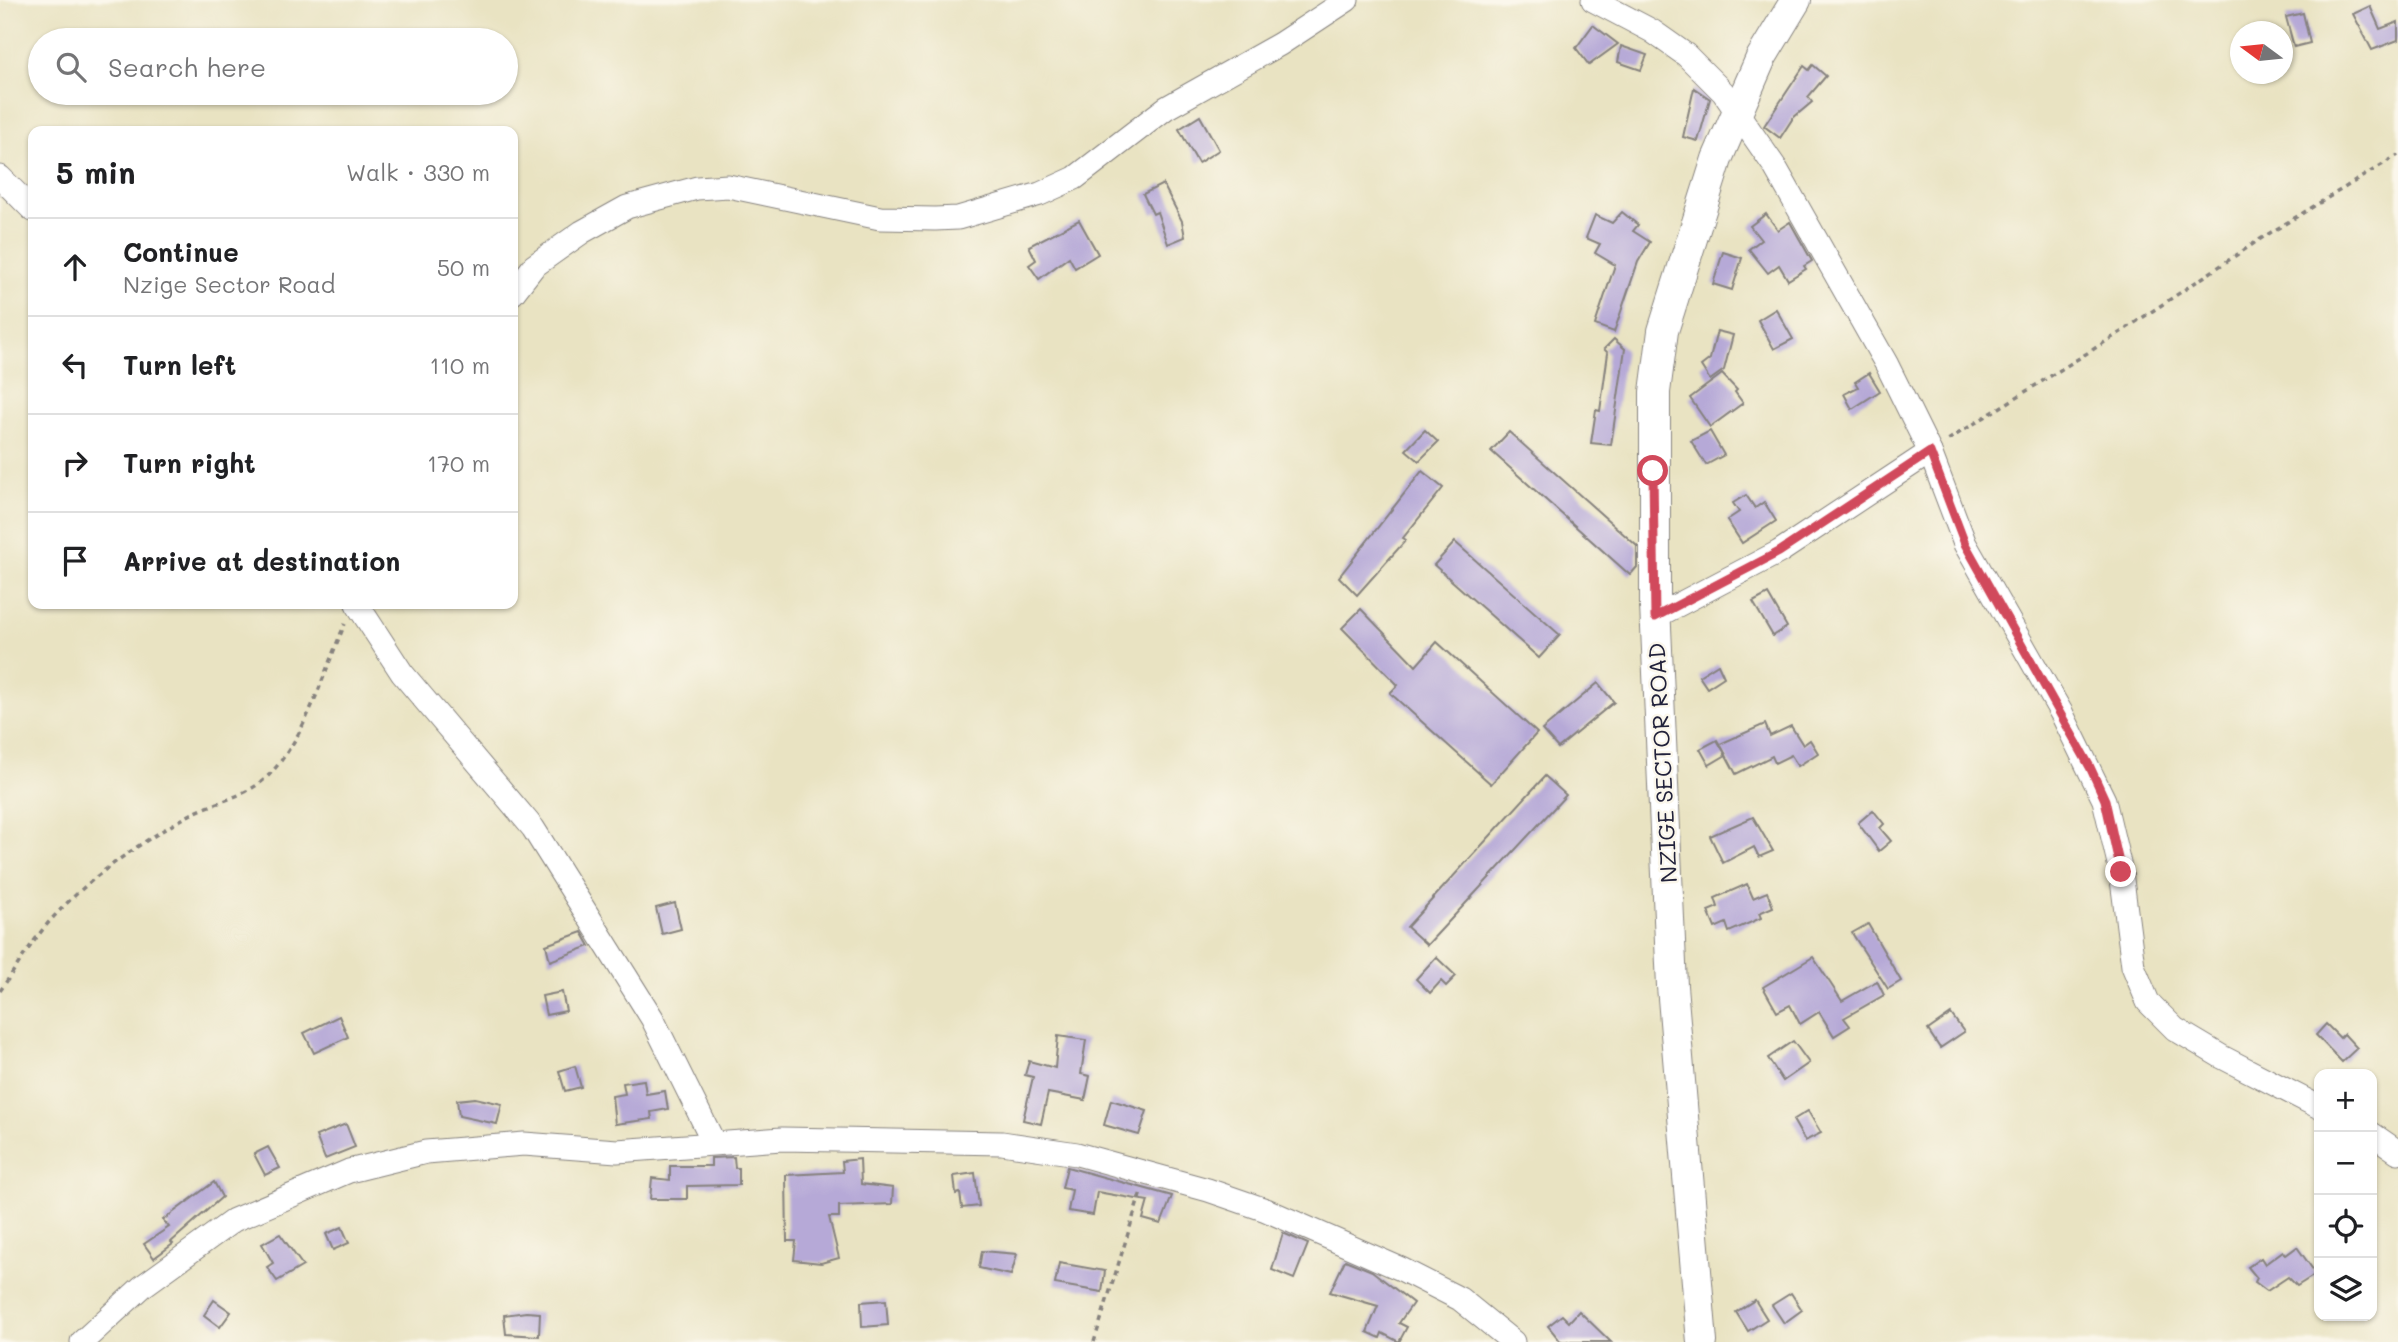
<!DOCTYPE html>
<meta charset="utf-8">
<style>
body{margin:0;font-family:Mali,sans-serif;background:#f6f6f6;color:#202124}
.controls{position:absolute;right:21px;bottom:21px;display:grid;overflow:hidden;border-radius:14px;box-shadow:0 2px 5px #0004}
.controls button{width:63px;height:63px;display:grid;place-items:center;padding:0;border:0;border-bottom:2px solid #e0e0e0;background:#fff;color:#202124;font:35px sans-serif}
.compass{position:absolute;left:2230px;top:21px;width:63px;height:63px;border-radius:50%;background:#fff;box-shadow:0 2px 5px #0004;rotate:285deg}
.stop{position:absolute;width:21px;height:21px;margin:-16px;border:5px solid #d1495b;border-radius:50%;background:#fff}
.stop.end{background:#d1495b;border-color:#fff;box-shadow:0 2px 7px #0008}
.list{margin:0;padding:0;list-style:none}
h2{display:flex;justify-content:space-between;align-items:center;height:91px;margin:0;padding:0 28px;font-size:30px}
h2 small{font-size:23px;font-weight:400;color:#757577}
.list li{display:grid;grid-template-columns:46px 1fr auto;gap:21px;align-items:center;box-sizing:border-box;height:98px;padding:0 28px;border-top:2px solid #e0e0e0}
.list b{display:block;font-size:26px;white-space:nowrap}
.list p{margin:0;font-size:23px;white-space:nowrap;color:#757577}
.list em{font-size:23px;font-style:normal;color:#757577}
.icon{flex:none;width:38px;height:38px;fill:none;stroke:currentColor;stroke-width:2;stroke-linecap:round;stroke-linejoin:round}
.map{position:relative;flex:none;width:2398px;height:1342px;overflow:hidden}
.search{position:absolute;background:#fff;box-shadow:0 2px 5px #0004;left:28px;top:28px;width:490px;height:77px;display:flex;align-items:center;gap:18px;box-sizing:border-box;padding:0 24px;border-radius:38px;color:#757577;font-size:26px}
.panel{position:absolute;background:#fff;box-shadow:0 2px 5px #0004;left:28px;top:126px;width:490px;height:483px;border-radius:14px}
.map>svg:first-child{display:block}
</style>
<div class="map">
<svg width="2398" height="1342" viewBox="0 0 2398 1342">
<rect width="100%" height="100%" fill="#fbf7ec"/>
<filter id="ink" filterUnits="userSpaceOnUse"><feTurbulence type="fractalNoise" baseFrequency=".0143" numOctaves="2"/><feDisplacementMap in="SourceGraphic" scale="14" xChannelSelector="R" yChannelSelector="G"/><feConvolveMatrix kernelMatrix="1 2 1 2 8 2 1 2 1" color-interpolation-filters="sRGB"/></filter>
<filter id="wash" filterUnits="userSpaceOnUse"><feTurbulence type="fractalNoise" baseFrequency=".00686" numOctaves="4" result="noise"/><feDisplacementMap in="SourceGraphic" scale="28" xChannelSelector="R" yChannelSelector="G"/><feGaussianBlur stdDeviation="1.57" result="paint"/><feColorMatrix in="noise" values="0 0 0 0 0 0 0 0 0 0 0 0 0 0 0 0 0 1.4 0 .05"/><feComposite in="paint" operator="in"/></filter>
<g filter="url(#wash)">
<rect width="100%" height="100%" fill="#e9e3c2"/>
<g id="blocks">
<g fill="#b6a9d7">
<polygon points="2370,6 2380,29 2398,22 2398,40 2372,50 2353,14"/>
<polygon points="2303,13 2310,43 2294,47 2286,17"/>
<polygon points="1593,25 1618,44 1589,65 1576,48"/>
<polygon points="1621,46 1647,55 1641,70 1618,62"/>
<polygon points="1813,65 1826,76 1808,97 1812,102 1793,118 1780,138 1764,126 1804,66 1809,70"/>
<polygon points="1694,88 1710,99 1698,141 1683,137"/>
<polygon points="1200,116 1219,150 1198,163 1179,129"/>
<polygon points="1163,184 1182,221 1185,237 1168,244 1157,212 1153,214 1143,194"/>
<polygon points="1622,212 1638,225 1633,231 1650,242 1638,262 1614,332 1595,325 1615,265 1595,253 1600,244 1586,238 1595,215 1612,223"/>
<polygon points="1766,214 1778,230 1790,222 1812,261 1804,266 1806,269 1788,280 1779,265 1768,273 1749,249 1761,240 1750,226"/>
<polygon points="1079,220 1098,254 1075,268 1069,257 1039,279 1029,265 1036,260 1029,246"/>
<polygon points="1723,252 1742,258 1732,290 1713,284"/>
<polygon points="1776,309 1793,339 1774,349 1758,320"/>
<polygon points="1717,331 1733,335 1724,370 1710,380 1701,366 1710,359"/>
<polygon points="1614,339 1625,349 1611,445 1591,443 1596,410 1600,411 1608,353 1604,349"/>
<polygon points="1869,373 1880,391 1852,409 1844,394 1858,387 1855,382"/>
<polygon points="1722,374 1737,390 1735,392 1743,403 1710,427 1690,398"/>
<polygon points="1425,430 1438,442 1419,461 1406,450"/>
<polygon points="1710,431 1724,455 1706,465 1691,441"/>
<polygon points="1509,432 1637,546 1637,567 1630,575 1491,451"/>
<polygon points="1422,471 1443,488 1403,538 1406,540 1357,595 1339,577"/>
<polygon points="1746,495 1755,508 1764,502 1776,521 1742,543 1727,520 1739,512 1733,503"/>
<polygon points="1455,542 1560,635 1539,658 1434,565"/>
<polygon points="1768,594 1787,627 1773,636 1753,602"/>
<polygon points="1361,609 1416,666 1437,642 1537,733 1491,784 1390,693 1398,685 1342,628"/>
<polygon points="1718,664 1724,677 1707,688 1699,676"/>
<polygon points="1598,683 1614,702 1558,748 1542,730"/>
<polygon points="1765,724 1770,736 1791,726 1803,745 1810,740 1818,753 1798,766 1791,755 1775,763 1772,756 1736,774 1720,744"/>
<polygon points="1717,740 1726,755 1709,765 1700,749"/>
<polygon points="1545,776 1566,795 1427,945 1407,927"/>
<polygon points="1873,810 1884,824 1880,828 1891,841 1879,851 1858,823"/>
<polygon points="1753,817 1773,851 1759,857 1754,847 1723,863 1710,836"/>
<polygon points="1747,884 1753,898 1767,892 1773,907 1759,913 1761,918 1729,932 1726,923 1715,928 1708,911 1718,907 1715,898"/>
<polygon points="675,903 681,929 662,934 656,908"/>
<polygon points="1868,924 1901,981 1888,989 1852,933"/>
<polygon points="582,932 590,946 550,961 546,945"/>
<polygon points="1436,957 1456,976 1446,986 1441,981 1430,993 1416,979"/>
<polygon points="1813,957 1842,1001 1877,981 1884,995 1844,1018 1850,1026 1834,1036 1819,1012 1800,1024 1790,1005 1777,1012 1763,987"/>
<polygon points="562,992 566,1011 546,1015 542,996"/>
<polygon points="1951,1014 1964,1032 1940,1048 1928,1030"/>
<polygon points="339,1016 348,1037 314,1053 304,1033"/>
<polygon points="2326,1024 2340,1038 2344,1034 2357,1048 2342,1062 2316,1035"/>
<polygon points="1058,1036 1086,1040 1081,1074 1090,1076 1085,1100 1048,1093 1041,1124 1023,1120 1033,1077 1025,1075 1029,1061 1055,1068"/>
<polygon points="1793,1041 1809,1063 1783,1081 1768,1058"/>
<polygon points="575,1066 581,1087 565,1091 559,1071"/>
<polygon points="644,1080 646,1094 665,1091 668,1109 651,1112 652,1119 615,1124 612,1096 625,1094 623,1083"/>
<polygon points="475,1098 502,1104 497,1124 459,1116 457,1100"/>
<polygon points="1111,1100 1147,1111 1139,1135 1104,1125"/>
<polygon points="1808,1111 1821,1133 1805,1141 1793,1120"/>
<polygon points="346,1124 355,1147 325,1159 316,1136"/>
<polygon points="268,1147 280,1168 265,1175 254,1154"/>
<polygon points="734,1157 735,1168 739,1168 739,1185 687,1186 687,1199 650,1199 652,1178 670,1180 670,1166 711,1166 711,1158"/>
<polygon points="860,1159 861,1184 893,1188 892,1204 839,1206 839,1217 829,1217 839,1258 821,1263 794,1260 796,1241 787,1241 786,1175 843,1172 842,1161"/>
<polygon points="1067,1167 1172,1196 1161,1224 1143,1219 1148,1201 1097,1192 1093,1215 1068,1211 1072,1190 1062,1188"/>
<polygon points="975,1173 979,1206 962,1208 960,1193 956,1194 954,1176"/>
<polygon points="214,1182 222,1197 171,1242 173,1244 154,1258 144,1244 169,1227 163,1220"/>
<polygon points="342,1227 349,1243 333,1250 326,1234"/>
<polygon points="1283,1233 1308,1244 1294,1279 1272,1270"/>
<polygon points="280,1234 303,1266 277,1281 267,1267 273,1263 262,1244"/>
<polygon points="2297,1247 2316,1274 2297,1286 2288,1277 2267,1291 2255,1282 2257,1278 2248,1267 2261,1258 2265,1264 2283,1251 2286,1255"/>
<polygon points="982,1251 1017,1254 1011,1275 979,1268"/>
<polygon points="1345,1260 1372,1271 1413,1303 1399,1323 1407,1327 1399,1342 1382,1333 1380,1338 1367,1332 1378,1306 1330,1292"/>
<polygon points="1059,1263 1105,1271 1102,1292 1055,1284"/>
<polygon points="1791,1293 1802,1310 1784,1323 1772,1305"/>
<polygon points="214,1300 231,1312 220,1327 204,1315"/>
<polygon points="886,1300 888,1325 862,1327 861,1302"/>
<polygon points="1755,1300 1767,1319 1748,1331 1736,1312"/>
<polygon points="1579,1311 1611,1342 1561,1342 1548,1326 1562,1315 1569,1322"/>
<polygon points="526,1312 540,1313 539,1336 506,1334 504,1315"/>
</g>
</g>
</g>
<g filter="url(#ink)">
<use href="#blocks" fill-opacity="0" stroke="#86827e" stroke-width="2"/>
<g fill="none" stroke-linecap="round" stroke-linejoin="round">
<g stroke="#86827e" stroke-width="25">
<g id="minor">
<polyline points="1593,0 1652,31 1686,55 1723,92 1775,167 1887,365 1930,452 1965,544 2062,714 2104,800 2121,872 2133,966 2148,1002 2175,1029 2222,1057 2319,1107"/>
<polyline points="0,177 33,210"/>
<polyline points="513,293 534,266 582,232 627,207 697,188 728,186 880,218 935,219 958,218 1040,194 1075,178 1166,108 1280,44 1347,0"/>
<polyline points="357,604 402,673 533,828 652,1018 714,1143"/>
<polyline points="1655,617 1779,552 1930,452"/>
<polyline points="2372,1134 2398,1152"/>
<polyline points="82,1342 143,1286 234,1220 349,1171 426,1152 524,1144 617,1151 782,1139 1002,1143 1077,1154 1208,1190 1266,1210 1401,1269 1460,1299 1513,1342"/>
</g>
</g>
<g stroke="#86827e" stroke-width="32">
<polyline id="major" points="1702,1342 1672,986 1655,605 1655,392 1663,331 1717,159 1761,58 1796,0"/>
</g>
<g stroke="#86827e" stroke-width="3.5" stroke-dasharray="5 5" stroke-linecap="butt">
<polyline points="1948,440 2121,332 2265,236 2398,155"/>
<path d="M0,991C16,968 31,943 49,922C87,879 135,846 184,818C211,802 247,798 269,775C308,734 322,675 345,624"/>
<polyline points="1094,1342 1141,1192"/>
</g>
<use href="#minor" stroke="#fff" stroke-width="23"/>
<use href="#major" stroke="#fff" stroke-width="30"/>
</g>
</g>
<g fill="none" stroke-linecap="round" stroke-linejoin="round" filter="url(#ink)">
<polyline stroke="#d1495b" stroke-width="9" points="1653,471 1655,617 1779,552 1930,452 1965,544 2090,767 2105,800 2121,872"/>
</g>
<g text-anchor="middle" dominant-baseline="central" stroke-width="5" stroke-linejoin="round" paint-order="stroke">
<g font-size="23" fill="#22223b" stroke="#fbf7ec">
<text transform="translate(1662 763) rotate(-93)">NZIGE SECTOR ROAD</text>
</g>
</g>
</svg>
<div class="controls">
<button>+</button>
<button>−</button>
<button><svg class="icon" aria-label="locate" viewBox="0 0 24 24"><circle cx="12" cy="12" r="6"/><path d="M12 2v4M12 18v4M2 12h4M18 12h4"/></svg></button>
<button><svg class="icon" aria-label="layers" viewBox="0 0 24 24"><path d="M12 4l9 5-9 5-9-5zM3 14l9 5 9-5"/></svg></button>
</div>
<svg class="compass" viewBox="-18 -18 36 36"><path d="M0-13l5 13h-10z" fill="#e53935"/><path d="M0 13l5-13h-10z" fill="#757577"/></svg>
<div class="stop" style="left:1653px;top:471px"></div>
<div class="stop end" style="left:2121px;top:872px"></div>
<div class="search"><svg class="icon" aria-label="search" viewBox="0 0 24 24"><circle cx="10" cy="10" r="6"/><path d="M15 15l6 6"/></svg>Search here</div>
<section class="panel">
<h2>5 min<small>Walk · 330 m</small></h2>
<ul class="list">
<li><svg class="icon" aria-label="ahead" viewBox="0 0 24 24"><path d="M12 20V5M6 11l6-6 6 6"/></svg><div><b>Continue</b><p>Nzige Sector Road</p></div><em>50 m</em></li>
<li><svg class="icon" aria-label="left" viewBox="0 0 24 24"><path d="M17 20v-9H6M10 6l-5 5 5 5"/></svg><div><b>Turn left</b></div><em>110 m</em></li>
<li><svg class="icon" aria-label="right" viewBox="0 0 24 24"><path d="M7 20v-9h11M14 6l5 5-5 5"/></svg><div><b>Turn right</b></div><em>170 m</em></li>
<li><svg class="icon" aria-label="arrive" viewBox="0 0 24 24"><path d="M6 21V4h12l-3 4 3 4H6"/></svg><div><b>Arrive at destination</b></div></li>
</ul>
</section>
</div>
